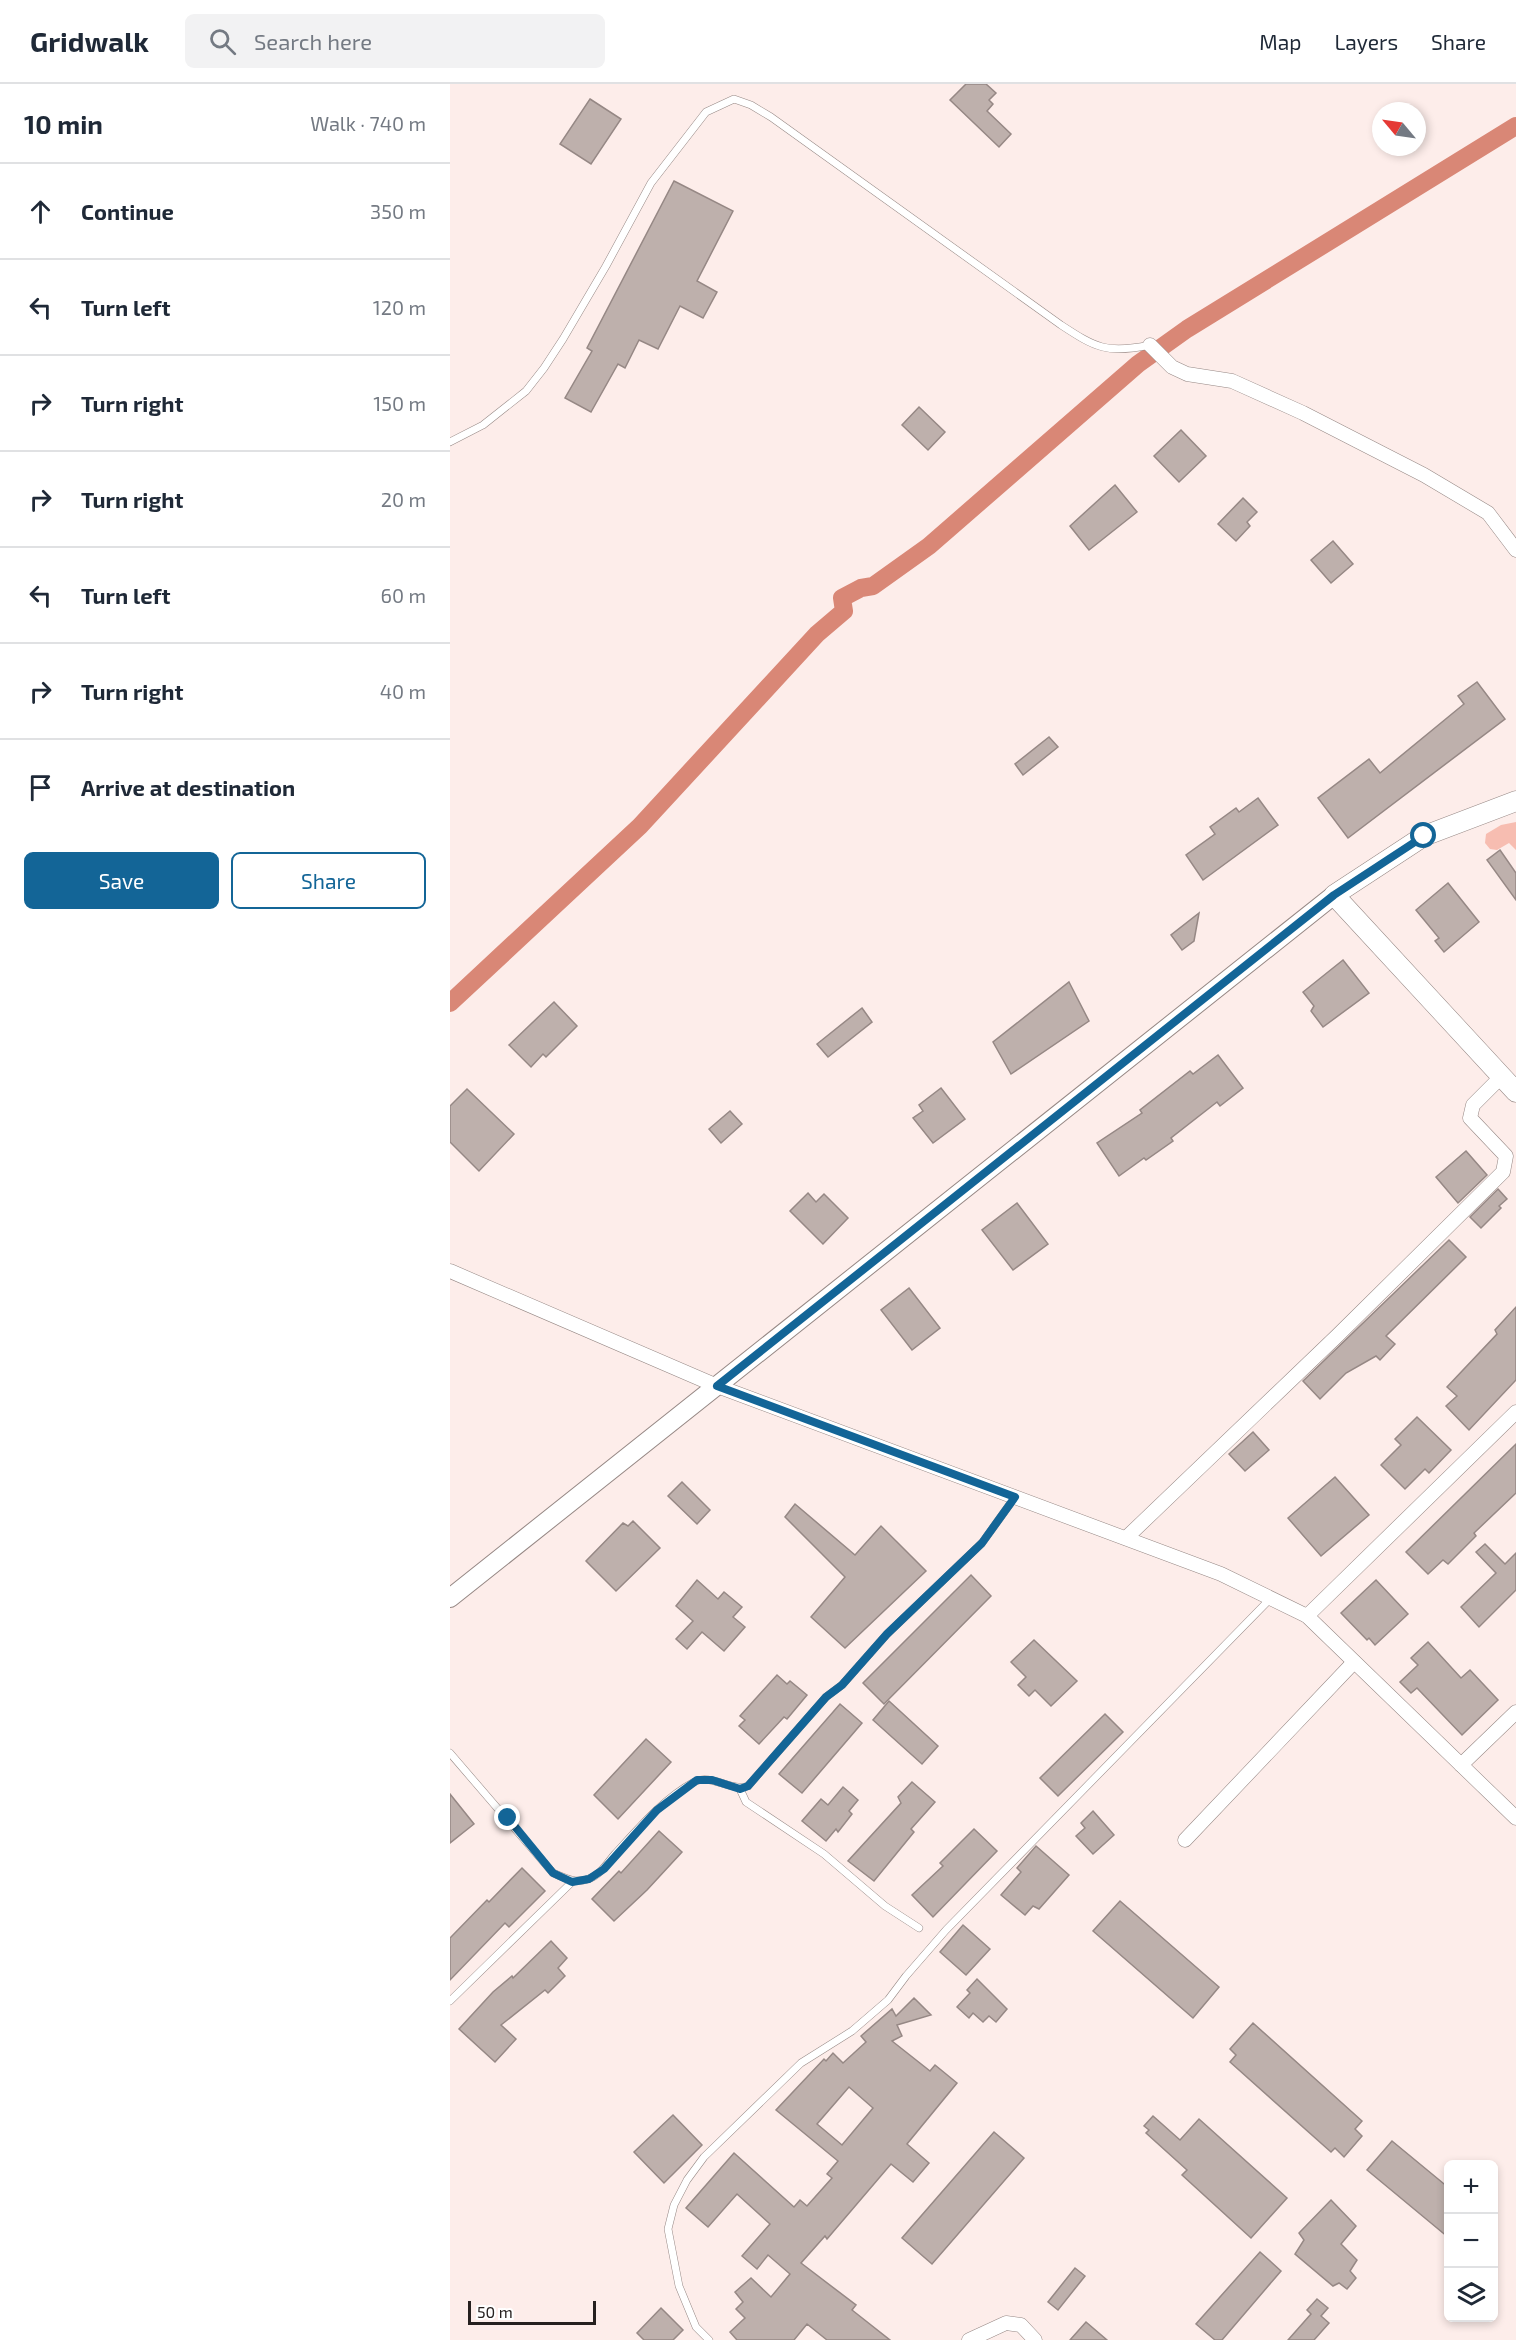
<!DOCTYPE html>
<meta charset="utf-8">
<style>
body{margin:0;font-family:"Exo 2",sans-serif;background:#f2f2f3;color:#1f2937}
.controls{position:absolute;right:18px;bottom:18px;display:grid;overflow:hidden;border-radius:9px;box-shadow:0 3px 9px #0003}
.controls button{width:54px;height:54px;display:grid;place-items:center;padding:0;border:0;border-bottom:2px solid #e0e1e3;background:#fff;color:#1f2937;font:30px sans-serif}
.compass{position:absolute;left:922px;top:18px;width:54px;height:54px;border-radius:50%;background:#fff;box-shadow:0 3px 9px #0003;rotate:299deg}
.scale{position:absolute;left:18px;bottom:15px;width:128px;box-sizing:border-box;padding-left:6px;border:3px solid #26201f;border-top:0;font-size:16px;line-height:21px;white-space:nowrap;color:#26201f;-webkit-text-stroke:4px #fff;paint-order:stroke}
.stop{position:absolute;width:18px;height:18px;margin:-14px;border:4px solid #136597;border-radius:50%;background:#fff}
.stop.end{background:#136597;border-color:#fff;box-shadow:0 2px 6px #0008}
.list{margin:0;padding:0;list-style:none}
h2{display:flex;justify-content:space-between;align-items:center;height:78px;margin:0;padding:0 24px;font-size:26px}
h2 small{font-size:20px;font-weight:400;color:#747a83}
.list li{display:grid;grid-template-columns:39px 1fr auto;gap:18px;align-items:center;box-sizing:border-box;height:96px;padding:0 24px;border-top:2px solid #e0e1e3}
.list b{display:block;font-size:22px;white-space:nowrap}
.list em{font-size:20px;font-style:normal;color:#747a83}
.actions{display:flex;gap:12px;padding:18px 24px}
.actions a{flex:1;padding:14px 0;border:2px solid #136597;border-radius:9px;text-align:center;font-size:21px;color:#136597}
.actions .main{background:#136597;color:#fff}
.icon{flex:none;width:33px;height:33px;fill:none;stroke:currentColor;stroke-width:2;stroke-linecap:round;stroke-linejoin:round}
.map{position:relative;flex:none;width:1066px;height:2256px;overflow:hidden}
header{display:flex;align-items:center;gap:36px;box-sizing:border-box;height:84px;padding:0 30px;background:#fff;border-bottom:2px solid #e0e1e3}
header strong{font-size:28px}
nav{display:flex;gap:33px;margin-inline-start:auto;font-size:21px}
.search{width:420px;height:54px;background:#f2f2f3;display:flex;align-items:center;gap:15px;box-sizing:border-box;padding:0 21px;border-radius:9px;color:#747a83;font-size:22px}
main{display:flex}
aside{flex:1;background:#fff}
.map>svg:first-child{display:block}
</style>
<header>
<strong>Gridwalk</strong>
<div class="search"><svg class="icon" aria-label="search" viewBox="0 0 24 24"><circle cx="10" cy="10" r="6"/><path d="M15 15l6 6"/></svg>Search here</div>
<nav><a>Map</a><a>Layers</a><a>Share</a></nav>
</header>
<main>
<aside>
<h2>10 min<small>Walk · 740 m</small></h2>
<ul class="list">
<li><svg class="icon" aria-label="ahead" viewBox="0 0 24 24"><path d="M12 20V5M6 11l6-6 6 6"/></svg><div><b>Continue</b></div><em>350 m</em></li>
<li><svg class="icon" aria-label="left" viewBox="0 0 24 24"><path d="M17 20v-9H6M10 6l-5 5 5 5"/></svg><div><b>Turn left</b></div><em>120 m</em></li>
<li><svg class="icon" aria-label="right" viewBox="0 0 24 24"><path d="M7 20v-9h11M14 6l5 5-5 5"/></svg><div><b>Turn right</b></div><em>150 m</em></li>
<li><svg class="icon" aria-label="right" viewBox="0 0 24 24"><path d="M7 20v-9h11M14 6l5 5-5 5"/></svg><div><b>Turn right</b></div><em>20 m</em></li>
<li><svg class="icon" aria-label="left" viewBox="0 0 24 24"><path d="M17 20v-9H6M10 6l-5 5 5 5"/></svg><div><b>Turn left</b></div><em>60 m</em></li>
<li><svg class="icon" aria-label="right" viewBox="0 0 24 24"><path d="M7 20v-9h11M14 6l5 5-5 5"/></svg><div><b>Turn right</b></div><em>40 m</em></li>
<li><svg class="icon" aria-label="arrive" viewBox="0 0 24 24"><path d="M6 21V4h12l-3 4 3 4H6"/></svg><div><b>Arrive at destination</b></div></li>
</ul>
<div class="actions"><a class="main">Save</a><a>Share</a></div>
</aside>
<div class="map">
<svg width="1066" height="2256" viewBox="0 0 1066 2256">
<rect width="100%" height="100%" fill="#fdedea"/>
<polygon fill="#f7bdb1" points="1066,738 1066,766 1059,759 1047,766 1040,765 1035,759 1036,750 1051,741"/>
<g fill="none" stroke-linecap="round" stroke-linejoin="round">
<polyline stroke="#d98776" stroke-width="18" points="0,919 190,742 367,550 394,527 392,514 411,504 423,502 479,462 688,280 737,245 1066,42"/>
</g>
<g fill="#beb0ac" stroke="#968885" stroke-width="1.5" fill-rule="evenodd">
<polygon points="516,0 536,0 546,9 539,16 543,20 537,27 561,50 549,63 500,16"/>
<polygon points="140,15 171,35 141,80 110,60"/>
<polygon points="224,97 283,127 247,197 267,208 253,234 230,222 208,265 189,256 175,284 168,280 141,328 115,314 142,267 137,264"/>
<polygon points="469,323 495,348 478,366 452,341"/>
<polygon points="731,346 756,372 729,398 704,372"/>
<polygon points="665,401 687,428 639,466 620,442"/>
<polygon points="793,414 807,428 797,438 800,442 786,457 768,440"/>
<polygon points="883,457 903,480 881,499 861,476"/>
<polygon points="1027,598 1055,635 898,754 868,714 919,675 930,689 1014,620 1008,612"/>
<polygon points="599,653 608,663 573,691 565,680"/>
<polygon points="808,714 828,741 753,796 736,771 765,750 760,743 786,724 789,728"/>
<polygon points="1050,766 1066,789 1066,816 1037,776"/>
<polygon points="998,799 1029,838 994,868 985,857 989,854 966,826"/>
<polygon points="749,829 744,857 732,866 721,851"/>
<polygon points="893,876 919,909 873,943 861,927 864,922 853,908"/>
<polygon points="619,898 639,937 561,990 543,958"/>
<polygon points="104,918 127,942 96,973 93,970 81,983 59,961"/>
<polygon points="412,924 422,938 378,973 367,960"/>
<polygon points="768,971 793,1004 770,1022 767,1018 721,1054 723,1057 696,1076 694,1074 669,1092 647,1059 692,1029 690,1026 740,987 743,990"/>
<polygon points="491,1004 515,1035 483,1059 463,1034 473,1027 469,1021"/>
<polygon points="17,1005 64,1050 29,1087 0,1058 0,1022"/>
<polygon points="280,1027 292,1040 271,1059 259,1045"/>
<polygon points="1016,1067 1037,1091 1008,1119 986,1093"/>
<polygon points="1048,1105 1057,1115 1049,1122 1051,1124 1031,1144 1020,1133"/>
<polygon points="358,1109 366,1118 374,1110 398,1134 373,1160 340,1127"/>
<polygon points="567,1119 598,1160 563,1186 532,1146"/>
<polygon points="999,1156 1016,1173 936,1252 945,1260 930,1276 926,1272 896,1289 870,1315 853,1297"/>
<polygon points="459,1204 490,1244 462,1266 431,1226"/>
<polygon points="1066,1223 1066,1296 1019,1346 996,1322 1007,1312 997,1303 1047,1250 1045,1246"/>
<polygon points="967,1333 1001,1366 979,1389 975,1385 955,1405 931,1381 951,1361 945,1355"/>
<polygon points="803,1348 819,1366 795,1387 779,1370"/>
<polygon points="1066,1360 1066,1409 1024,1449 1026,1452 998,1480 993,1476 978,1490 956,1468"/>
<polygon points="885,1393 919,1431 871,1472 838,1434"/>
<polygon points="232,1398 260,1426 247,1440 218,1412"/>
<polygon points="345,1420 405,1471 431,1442 476,1487 395,1564 361,1533 395,1493 335,1433"/>
<polygon points="183,1437 210,1464 166,1507 136,1477 173,1439 178,1442"/>
<polygon points="1035,1460 1055,1480 1066,1469 1066,1506 1029,1543 1011,1523 1046,1489 1026,1468"/>
<polygon points="521,1491 541,1512 434,1620 413,1599"/>
<polygon points="247,1496 268,1515 274,1508 292,1523 283,1533 295,1543 274,1567 252,1548 237,1565 226,1555 243,1537 226,1522"/>
<polygon points="926,1496 958,1530 925,1561 919,1554 917,1556 891,1529"/>
<polygon points="584,1556 627,1597 601,1622 585,1606 579,1612 568,1601 576,1593 561,1578"/>
<polygon points="978,1558 1011,1594 1020,1586 1048,1616 1012,1651 967,1604 961,1609 950,1598 968,1581 961,1574"/>
<polygon points="327,1591 337,1600 340,1597 357,1611 337,1635 334,1633 309,1660 289,1642 295,1636 290,1632"/>
<polygon points="439,1617 488,1662 472,1680 423,1636"/>
<polygon points="390,1620 412,1639 352,1709 329,1690"/>
<polygon points="655,1630 673,1648 608,1712 590,1694"/>
<polygon points="196,1655 221,1678 168,1735 144,1711"/>
<polygon points="462,1698 485,1718 461,1745 464,1748 424,1797 398,1777 451,1719 448,1713"/>
<polygon points="393,1703 408,1716 399,1727 402,1730 388,1748 386,1745 376,1757 352,1737 371,1715 378,1721"/>
<polygon points="0,1710 24,1740 0,1759"/>
<polygon points="643,1727 664,1751 643,1770 626,1752 635,1744 631,1739"/>
<polygon points="524,1745 547,1767 483,1833 462,1811 493,1782 490,1779"/>
<polygon points="209,1747 232,1768 197,1806 164,1837 142,1815 169,1787 171,1789"/>
<polygon points="586,1762 619,1791 589,1825 583,1822 575,1831 551,1811 571,1788 567,1784"/>
<polygon points="72,1784 95,1807 59,1843 55,1839 0,1896 0,1854 37,1816 39,1818"/>
<polygon points="670,1817 769,1903 743,1934 643,1847"/>
<polygon points="513,1841 540,1865 516,1891 490,1868"/>
<polygon points="101,1857 117,1874 108,1884 115,1892 98,1909 95,1906 51,1941 66,1955 45,1978 9,1945 43,1908 62,1892 63,1894"/>
<polygon points="527,1895 557,1925 546,1938 539,1932 533,1938 523,1929 519,1934 507,1923 520,1909 517,1906"/>
<path d="M464,1914L481,1931L447,1941L452,1952L442,1957L480,1987L485,1981L507,1999L457,2060L479,2079L463,2098L441,2080L377,2155L375,2152L351,2179L406,2221L402,2226L440,2256H377L357,2240L344,2256H287L280,2248L295,2234L286,2225L293,2218L285,2208L301,2194L321,2213L340,2190L318,2171L307,2185L292,2172L320,2140L287,2110L258,2143L236,2124L284,2069L344,2123L350,2116L357,2122L382,2094L377,2090L388,2077L326,2026L374,1975L376,1977L383,1969L393,1979L416,1958L411,1952L442,1925L446,1932ZM399,2003L423,2024L392,2061L367,2040Z"/>
<polygon points="803,1939 912,2037 905,2045 912,2052 894,2073 885,2064 881,2068 780,1978 786,1971 780,1965"/>
<polygon points="223,2031 252,2061 214,2099 184,2068"/>
<polygon points="703,2032 730,2056 749,2035 837,2114 801,2154 732,2091 737,2086 696,2049 699,2046 694,2042"/>
<polygon points="544,2048 574,2074 482,2180 452,2154"/>
<polygon points="942,2057 999,2104 999,2154 917,2086"/>
<polygon points="881,2116 906,2142 891,2160 907,2176 900,2187 906,2194 897,2205 889,2199 883,2202 845,2170 854,2156 849,2149"/>
<polygon points="810,2168 831,2187 772,2256 765,2256 746,2240"/>
<polygon points="625,2184 635,2192 608,2226 598,2218"/>
<polygon points="867,2215 878,2224 871,2232 879,2239 864,2256 838,2256 861,2230 857,2226"/>
<polygon points="211,2224 233,2246 223,2256 194,2256 187,2249"/>
<polygon points="636,2238 657,2256 620,2256"/>
</g>
<g fill="none" stroke-linecap="round" stroke-linejoin="round">
<g stroke="#968885" stroke-width="8">
<g id="service">
<path d="M0,358L33,341L76,307L94,284L113,255L156,182L201,99L256,28L284,15L301,21L321,33L611,241C646,264 657,270 700,261"/>
<path d="M0,1669L103,1789C115,1794 125,1800 138,1795C151,1791 157,1779 165,1770C188,1745 214,1714 244,1698C261,1689 281,1708 298,1702L376,1613L392,1601L437,1550L532,1459L565,1413"/>
<polyline points="290,1705 296,1718 374,1770 435,1822 469,1844"/>
<polyline points="0,1917 122,1798"/>
<polyline points="259,2256 246,2243 229,2202 218,2145 224,2121 237,2096 254,2073 351,1979 402,1947 438,1916 456,1892 496,1846 821,1514"/>
</g>
</g>
<g stroke="#968885" stroke-width="15">
<g id="minor">
<polyline points="700,261 722,283 737,290 782,297 853,329 974,391 1038,429 1066,466"/>
<polyline points="0,1187 267,1302 771,1490 857,1532 1066,1734"/>
<polyline points="676,1454 887,1252 1053,1088 1056,1072 1020,1034 1023,1021 1052,992"/>
<polyline points="857,1532 1066,1328"/>
<polyline points="1011,1681 1066,1628"/>
<polyline points="735,1756 904,1578"/>
<polyline points="519,2256 556,2239 571,2241 585,2256"/>
</g>
</g>
<g stroke="#968885" stroke-width="20">
<polyline id="tertiary" points="0,1514 884,811"/>
</g>
<g stroke="#968885" stroke-width="21">
<polyline id="secondary" points="1066,717 974,752 884,811 1066,1008"/>
</g>
<use href="#service" stroke="#fff" stroke-width="7"/>
<use href="#minor" stroke="#fff" stroke-width="14"/>
<use href="#tertiary" stroke="#fff" stroke-width="18"/>
<use href="#secondary" stroke="#fff" stroke-width="20"/>
</g>
<g fill="none" stroke-linecap="round" stroke-linejoin="round">
<polyline stroke="#136597" stroke-width="8" points="58,1734 103,1789 122,1798 139,1795 154,1785 207,1726 247,1696 262,1696 290,1705 298,1702 376,1613 392,1601 437,1550 532,1459 565,1413 267,1302 884,811 974,752"/>
</g>
</svg>
<div class="controls">
<button>+</button>
<button>−</button>
<button><svg class="icon" aria-label="layers" viewBox="0 0 24 24"><path d="M12 4l9 5-9 5-9-5zM3 14l9 5 9-5"/></svg></button>
</div>
<svg class="compass" viewBox="-18 -18 36 36"><path d="M0-13l5 13h-10z" fill="#e53935"/><path d="M0 13l5-13h-10z" fill="#747a83"/></svg>
<div class="scale">50 m</div>
<div class="stop" style="left:974px;top:752px"></div>
<div class="stop end" style="left:58px;top:1734px"></div>
</div>
</main>
